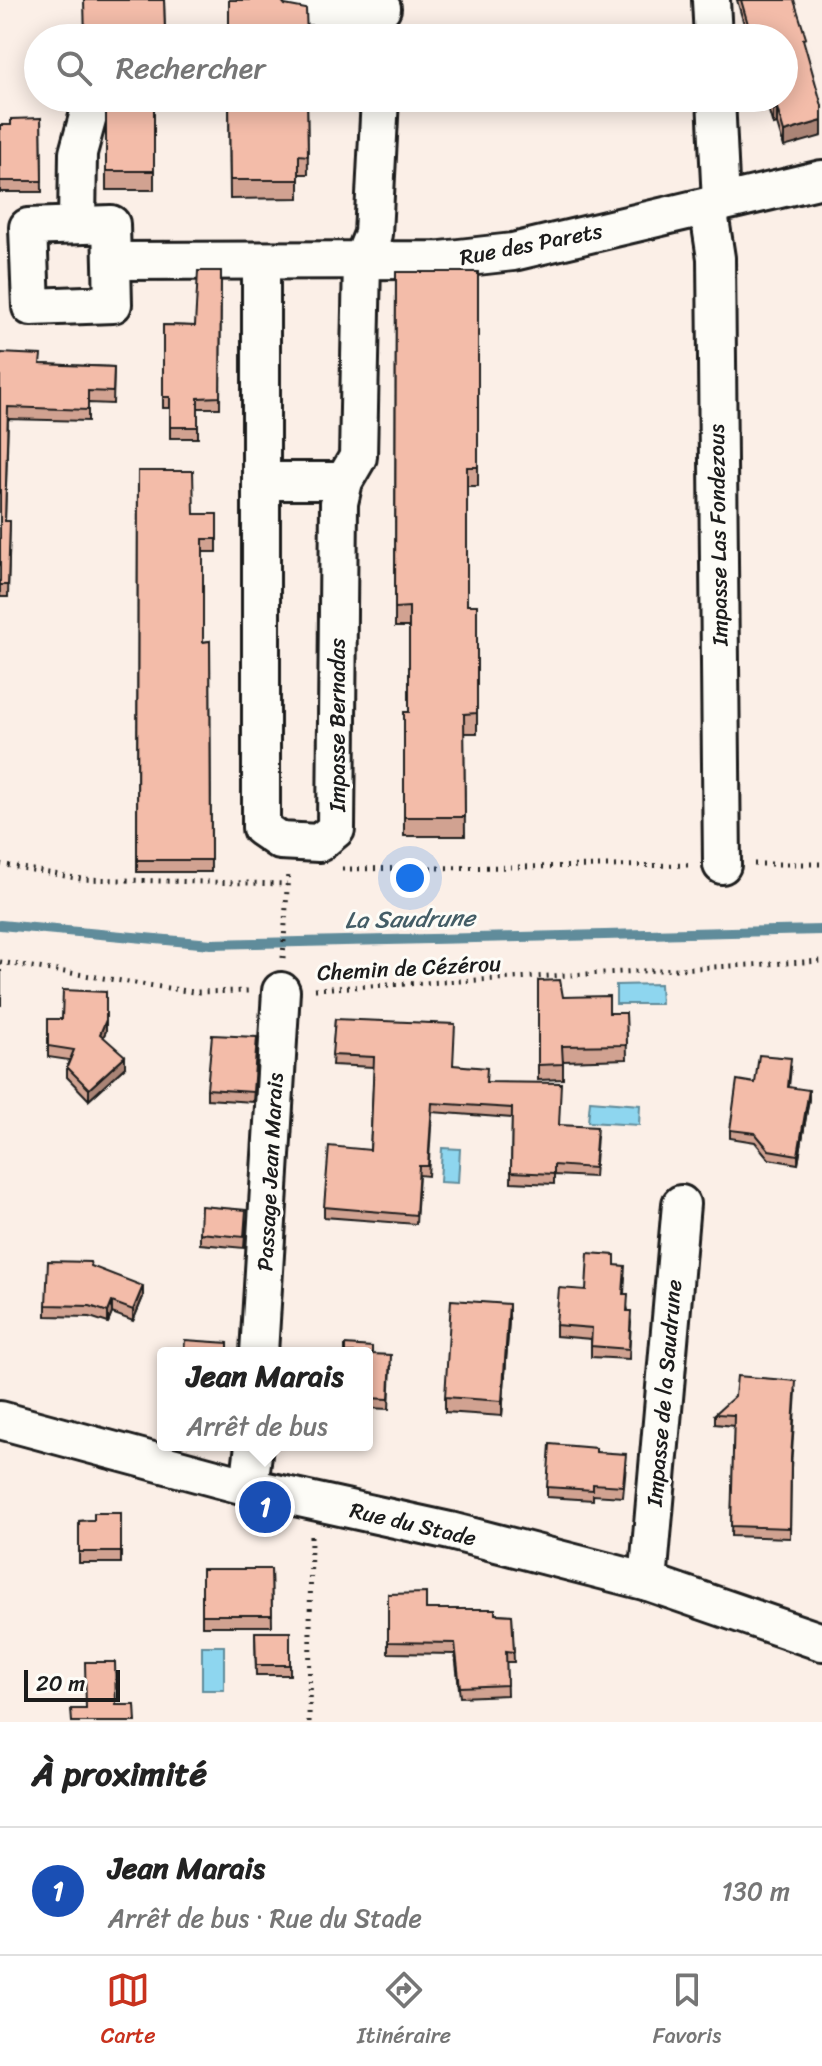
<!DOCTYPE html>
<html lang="fr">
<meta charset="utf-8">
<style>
body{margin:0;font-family:Sriracha,sans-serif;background:#f6f6f6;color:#222}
.scale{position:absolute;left:24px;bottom:20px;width:96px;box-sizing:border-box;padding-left:8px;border:4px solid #1c1c1c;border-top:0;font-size:22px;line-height:28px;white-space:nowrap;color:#1c1c1c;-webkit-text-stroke:6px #fdfcf7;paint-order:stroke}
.you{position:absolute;left:410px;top:878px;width:28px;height:28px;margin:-20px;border:6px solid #fff;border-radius:50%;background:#1a73e8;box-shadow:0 0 0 12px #1a73e833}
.badge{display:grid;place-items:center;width:52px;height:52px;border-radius:50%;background:#c8321e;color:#fff;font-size:26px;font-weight:700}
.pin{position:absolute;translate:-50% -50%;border:4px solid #fff;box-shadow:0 2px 8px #0006}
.popup{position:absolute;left:157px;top:1347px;width:216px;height:104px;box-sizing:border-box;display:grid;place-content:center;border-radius:8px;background:#fff;filter:drop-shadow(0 2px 6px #0005);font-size:26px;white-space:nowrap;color:#767676}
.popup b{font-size:30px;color:#222}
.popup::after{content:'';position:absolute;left:50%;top:100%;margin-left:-16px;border:16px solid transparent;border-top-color:#fff}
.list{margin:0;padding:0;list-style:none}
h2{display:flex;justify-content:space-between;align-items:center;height:104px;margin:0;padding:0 32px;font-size:34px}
h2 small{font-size:26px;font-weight:400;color:#767676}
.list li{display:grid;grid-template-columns:52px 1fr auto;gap:24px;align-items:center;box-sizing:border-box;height:128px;padding:0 32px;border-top:2px solid #e0e0e0}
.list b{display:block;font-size:30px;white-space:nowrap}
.list p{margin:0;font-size:26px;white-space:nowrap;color:#767676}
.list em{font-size:26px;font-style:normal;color:#767676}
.icon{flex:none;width:44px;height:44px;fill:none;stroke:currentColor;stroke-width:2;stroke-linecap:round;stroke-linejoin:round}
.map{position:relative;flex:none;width:822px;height:1722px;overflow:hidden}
.search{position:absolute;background:#fff;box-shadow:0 4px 20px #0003;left:24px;right:24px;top:24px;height:88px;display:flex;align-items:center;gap:20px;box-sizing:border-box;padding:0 28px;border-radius:44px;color:#767676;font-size:30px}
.sheet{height:232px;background:#fff}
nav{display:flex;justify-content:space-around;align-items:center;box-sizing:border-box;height:112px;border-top:2px solid #e0e0e0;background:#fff;font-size:22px;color:#767676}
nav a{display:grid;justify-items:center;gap:4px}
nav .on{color:#c8321e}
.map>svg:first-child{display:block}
</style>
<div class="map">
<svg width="822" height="1722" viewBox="0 0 822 1722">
<rect width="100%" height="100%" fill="#fbefe7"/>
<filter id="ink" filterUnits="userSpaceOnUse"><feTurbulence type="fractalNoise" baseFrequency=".0125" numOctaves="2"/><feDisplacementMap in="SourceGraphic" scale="16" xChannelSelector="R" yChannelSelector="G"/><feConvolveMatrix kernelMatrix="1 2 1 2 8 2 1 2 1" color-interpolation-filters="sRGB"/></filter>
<g filter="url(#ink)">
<g fill="#8ed6ef" stroke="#608c9b" stroke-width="2">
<polygon points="660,984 661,1004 616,1004 616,985"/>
<polygon points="590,1101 640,1105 639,1125 588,1122"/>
<polygon points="442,1148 460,1149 458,1183 440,1182"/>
<rect x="202" y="1646" width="22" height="44"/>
</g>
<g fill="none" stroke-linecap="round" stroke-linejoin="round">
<polyline stroke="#608c9b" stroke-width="10" points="0,925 211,944 822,930"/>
<g stroke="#1c1c1c" stroke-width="42">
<g id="minor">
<polyline points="711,0 713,38"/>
<polyline points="297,6 382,8"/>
<polyline points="716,98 721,203"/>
<polyline points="708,206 716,258 722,865"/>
<polygon points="111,224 113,304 31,307 28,227"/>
<polyline points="77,225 78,153 90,109"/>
<polyline points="112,261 441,260 513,252 822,179"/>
<polyline points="261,261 261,828 280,841 319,843 336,829 339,503 344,481 358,457 362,261 373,234 380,98"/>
<polyline points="261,481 344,481"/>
<polyline points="259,1353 281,991"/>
<polyline points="0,1420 249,1487 450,1531 648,1582 822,1642"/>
<polyline points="249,1487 254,1445"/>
<polyline points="648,1582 681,1204"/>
</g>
</g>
<g stroke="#1c1c1c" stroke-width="5" stroke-dasharray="2 6" stroke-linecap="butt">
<polyline points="0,864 81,879 287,884"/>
<polyline points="754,864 822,864"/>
<polyline points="342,869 692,865"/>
<polyline points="283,958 288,872"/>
<polyline points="0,962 193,992 249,991"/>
<polyline points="315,989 822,961"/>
<polyline points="309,1722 311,1535"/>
</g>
<use href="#minor" stroke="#fdfcf7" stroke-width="36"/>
</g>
<g fill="#d1a291" stroke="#1c1c1c" stroke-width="2">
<polygon points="164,0 165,38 84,38"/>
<polygon points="737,0 794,0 784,147 777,124 773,125 765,98 784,98 784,38 748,38"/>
<polygon points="107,98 154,98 154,190 106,190 106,112 108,100"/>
<polygon points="229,98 307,98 308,174 299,174 299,198 230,199"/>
<polygon points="41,118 42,192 0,192 0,125 11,125"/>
<polygon points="221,271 220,408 198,408 198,438 170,438 170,408 163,408 163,325 195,326"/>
<polygon points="396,272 478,272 478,486 467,486 467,605 477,605 477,733 464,733 465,836 404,836 404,712 409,712 409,627 395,627"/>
<polygon points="0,353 41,364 114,367 113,404 88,403 88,421 8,419 5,521 10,521 8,597 0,597"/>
<polygon points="138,471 194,514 217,514 217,552 203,552 203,642 210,641 211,872 137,872"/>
<polygon points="538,981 563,997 609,1013 626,1013 627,1059 563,1061 563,1079 538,1080"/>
<polygon points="106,992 106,1031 103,1037 125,1067 89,1100 67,1077 67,1067 69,1060 48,1057 48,1019 62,1019"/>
<polygon points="335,1019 453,1065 487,1082 560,1125 597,1136 594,1177 554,1175 554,1184 511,1182 512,1118 432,1112 428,1176 419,1175 416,1224 324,1217 324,1207 370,1150 374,1067 332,1065"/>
<polygon points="257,1047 253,1102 207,1099 207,1089"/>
<polygon points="791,1067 789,1087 809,1099 798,1164 769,1159 755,1142 730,1138 730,1130 755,1083"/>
<polygon points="246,1221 244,1248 200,1244 200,1233"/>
<polygon points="615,1265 625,1277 624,1294 631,1322 629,1359 591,1357 591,1339 556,1336 556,1325 586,1290"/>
<polygon points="91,1266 143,1297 133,1321 112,1313 108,1323 90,1317 46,1316 46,1305"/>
<polygon points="509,1320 502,1416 445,1412 445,1397"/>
<polygon points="367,1353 372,1354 391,1366 389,1409 367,1408"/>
<polygon points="796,1391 791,1468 790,1538 731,1536 734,1426 715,1424 715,1414"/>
<polygon points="596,1452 626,1465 623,1497 593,1495 593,1500 547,1497 547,1487"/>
<polygon points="121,1513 121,1563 79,1563 79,1521 94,1520"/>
<polygon points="202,1569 271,1569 272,1626 202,1626"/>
<polygon points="388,1594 426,1609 495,1614 512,1615 514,1662 506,1662 507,1695 460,1697 455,1654 388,1653"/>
<polygon points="255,1632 290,1632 290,1675 256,1675"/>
</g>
<g fill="#aa8476" stroke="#1c1c1c" stroke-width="2">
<polygon points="777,108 777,124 773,125 773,110"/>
<polygon points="822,121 822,136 784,147 784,132"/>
<polygon points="106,1020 106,1031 100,1044 100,1034"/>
<polygon points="125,1056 125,1067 89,1100 89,1089"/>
<polygon points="809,1090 809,1099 798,1164 798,1155"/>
<polygon points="143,1286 143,1297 133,1321 133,1310"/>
<polygon points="112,1302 112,1313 108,1323 108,1312"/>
<polygon points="509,1304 509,1320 502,1416 502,1401"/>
</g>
<g fill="#f3bca9" stroke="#1c1c1c" stroke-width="2">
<polygon points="84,0 164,0 165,32 154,32 154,38 85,38"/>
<polygon points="229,0 281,0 285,5 306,9 307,38 229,38"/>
<polygon points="741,0 794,0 806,38 803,39 822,106 822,121 784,132 777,108 773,110 769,98 784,98 784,38 752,38"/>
<polygon points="108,98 154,98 154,171 106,171 106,112"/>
<polygon points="229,98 307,98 308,156 299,155 299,180 230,180"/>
<polygon points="41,118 42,181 0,181 0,125 11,125 11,119"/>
<polygon points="198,271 221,271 220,397 198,398 198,427 170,427 170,397 163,397 163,325 195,326"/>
<polygon points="396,272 478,272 478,467 467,467 467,605 477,605 477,713 464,714 465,817 404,817 404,712 409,712 409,607 395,608"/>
<polygon points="0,353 41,355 40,364 114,367 113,392 88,391 88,410 8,407 5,521 10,521 8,585 0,585 0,590"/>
<polygon points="138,471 193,471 194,514 217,514 217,539 203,539 203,642 210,641 211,860 137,860"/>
<rect x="0" y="971" width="1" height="34"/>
<polygon points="560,980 563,997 609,996 609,1013 626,1013 627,1045 562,1046 563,1064 538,1065 538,981"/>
<polygon points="63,990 106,992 106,1020 100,1034 125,1056 89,1089 67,1067 74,1050 48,1046 48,1019 62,1019"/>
<polygon points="335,1019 455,1024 453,1065 487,1068 486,1082 561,1083 559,1125 597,1127 594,1168 554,1165 554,1174 511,1172 512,1108 432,1103 428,1166 419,1166 416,1215 324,1207 329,1146 370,1150 371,1132 374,1057 332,1055"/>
<polygon points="212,1035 257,1037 253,1092 207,1089"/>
<polygon points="759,1055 791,1058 788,1087 809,1090 798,1155 769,1150 755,1133 730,1130 737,1080 755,1083"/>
<polygon points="201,1206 246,1210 244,1237 200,1233"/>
<polygon points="588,1253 615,1255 615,1265 625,1266 623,1294 628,1294 627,1311 631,1311 629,1349 591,1346 592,1328 556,1325 559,1288 586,1290"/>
<polygon points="48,1261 90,1262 91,1266 143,1286 133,1310 112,1302 108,1312 90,1306 46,1305"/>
<polygon points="451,1300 509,1304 502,1401 445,1397"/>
<polygon points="185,1340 228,1343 228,1353 184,1353"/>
<polygon points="345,1345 372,1347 372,1354 391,1355 389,1399 367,1398 367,1353 345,1353"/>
<polygon points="737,1376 796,1381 791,1458 790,1528 731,1526 734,1415 715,1414 735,1396"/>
<polygon points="550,1444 596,1448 596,1452 626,1454 623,1486 593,1484 593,1490 547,1487"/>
<polygon points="94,1513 121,1513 121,1552 79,1552 79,1521 94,1520"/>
<polygon points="202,1569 271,1569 272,1615 202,1615"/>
<polygon points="426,1593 426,1609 495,1609 495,1614 512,1615 514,1652 506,1651 507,1685 460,1687 455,1643 388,1642 388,1594"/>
<polygon points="255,1632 290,1632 290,1665 256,1665"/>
<polygon points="85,1662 115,1662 116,1705 135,1705 136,1722 72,1722 71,1709 86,1709"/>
</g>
</g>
<g text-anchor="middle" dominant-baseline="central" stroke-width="6" stroke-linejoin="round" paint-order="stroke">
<g font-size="22" fill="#1c1c1c" stroke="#fdfcf7">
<text transform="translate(531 244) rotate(-11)">Rue des Parets</text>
<text transform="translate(718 535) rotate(-91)">Impasse Las Fondezous</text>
<text transform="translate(337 725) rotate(-90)">Impasse Bernadas</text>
<text transform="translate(409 968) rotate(-3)">Chemin de Cézérou</text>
<text transform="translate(270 1172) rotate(-87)">Passage Jean Marais</text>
<text transform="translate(664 1393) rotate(-85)">Impasse de la Saudrune</text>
<text transform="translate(413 1524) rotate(13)">Rue du Stade</text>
</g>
<g font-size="24" font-style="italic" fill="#445d66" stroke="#fdfcf7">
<text transform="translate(410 919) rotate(-1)">La Saudrune</text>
</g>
</g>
</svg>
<div class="scale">20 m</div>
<div class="you"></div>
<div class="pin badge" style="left:265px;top:1507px;background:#1a4fb4">1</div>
<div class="popup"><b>Jean Marais</b>Arrêt de bus</div>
<div class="search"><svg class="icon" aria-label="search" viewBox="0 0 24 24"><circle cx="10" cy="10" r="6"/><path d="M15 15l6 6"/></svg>Rechercher</div>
</div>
<section class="sheet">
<h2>À proximité<small></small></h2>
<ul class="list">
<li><span class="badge" style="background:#1a4fb4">1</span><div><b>Jean Marais</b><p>Arrêt de bus · Rue du Stade</p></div><em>130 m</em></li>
</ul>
</section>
<nav>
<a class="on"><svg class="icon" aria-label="map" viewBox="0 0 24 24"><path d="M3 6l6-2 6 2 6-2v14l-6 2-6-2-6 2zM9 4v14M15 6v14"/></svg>Carte</a>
<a><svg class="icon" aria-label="directions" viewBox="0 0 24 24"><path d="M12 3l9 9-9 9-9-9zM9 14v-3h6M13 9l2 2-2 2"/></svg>Itinéraire</a>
<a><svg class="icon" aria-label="saved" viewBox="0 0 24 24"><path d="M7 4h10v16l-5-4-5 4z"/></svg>Favoris</a>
</nav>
